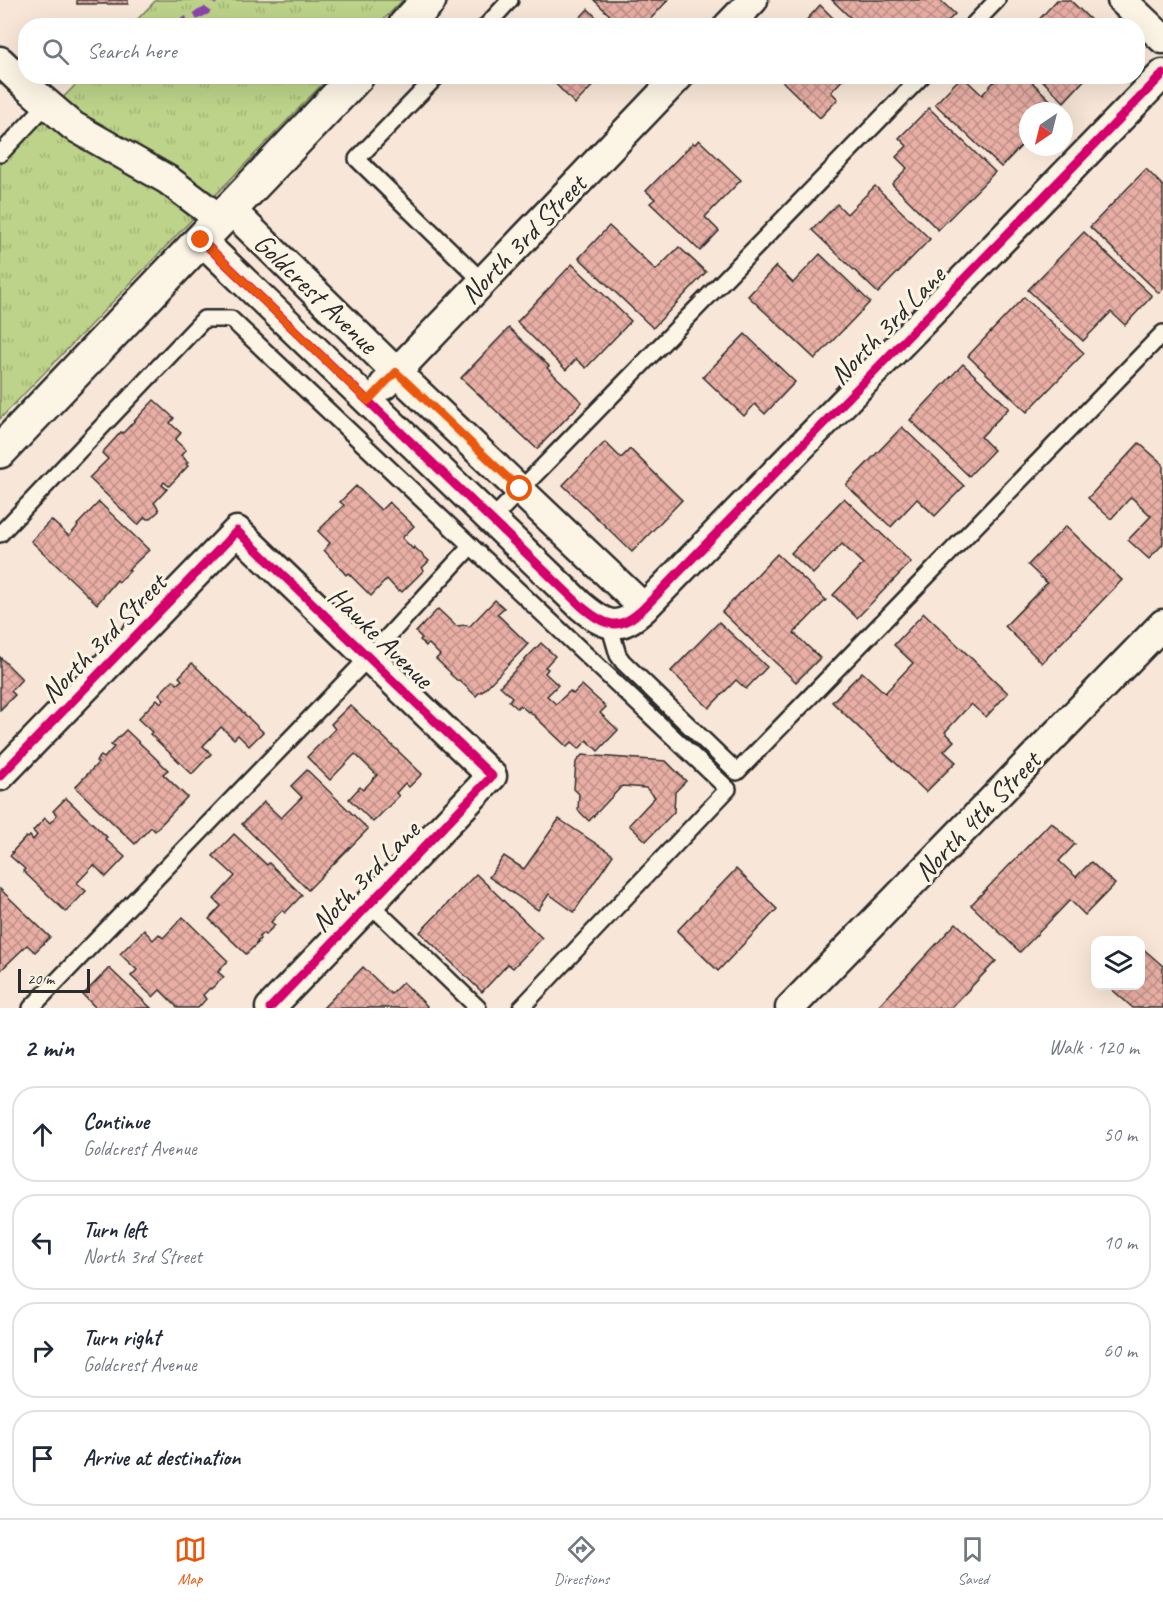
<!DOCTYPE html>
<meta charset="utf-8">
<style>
body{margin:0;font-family:Caveat,sans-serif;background:#f6f6f7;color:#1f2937}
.controls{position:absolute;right:18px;bottom:18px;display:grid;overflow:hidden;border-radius:12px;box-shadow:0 6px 24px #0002}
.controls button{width:54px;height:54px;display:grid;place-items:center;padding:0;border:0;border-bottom:2px solid #e0e1e3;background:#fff;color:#1f2937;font:30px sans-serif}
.compass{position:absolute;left:1019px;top:102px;width:54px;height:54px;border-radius:50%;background:#fff;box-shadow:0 6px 24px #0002;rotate:215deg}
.scale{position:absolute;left:18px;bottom:15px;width:72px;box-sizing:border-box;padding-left:6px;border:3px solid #2b2b2b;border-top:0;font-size:16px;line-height:21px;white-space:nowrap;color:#2b2b2b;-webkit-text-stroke:4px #fcf5e5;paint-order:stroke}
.stop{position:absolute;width:18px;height:18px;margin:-14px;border:4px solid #ea580c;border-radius:50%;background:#fff}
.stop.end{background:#ea580c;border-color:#fff;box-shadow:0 2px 6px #0008}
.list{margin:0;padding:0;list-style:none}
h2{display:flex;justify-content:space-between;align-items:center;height:78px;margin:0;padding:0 24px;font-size:26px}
h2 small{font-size:20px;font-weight:400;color:#747a83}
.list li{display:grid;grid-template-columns:39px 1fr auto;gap:18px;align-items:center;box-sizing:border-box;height:96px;margin:0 12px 12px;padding:0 12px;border:2px solid #e0e1e3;border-radius:24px}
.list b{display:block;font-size:22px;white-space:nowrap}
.list p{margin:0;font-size:20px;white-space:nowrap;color:#747a83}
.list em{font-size:20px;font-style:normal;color:#747a83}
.icon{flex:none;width:33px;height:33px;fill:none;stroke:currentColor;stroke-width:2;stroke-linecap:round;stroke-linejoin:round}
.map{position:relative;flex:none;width:1163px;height:1008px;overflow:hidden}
.search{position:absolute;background:#fff;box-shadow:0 6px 24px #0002;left:18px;right:18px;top:18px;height:66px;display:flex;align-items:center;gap:15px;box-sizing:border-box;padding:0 21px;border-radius:24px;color:#747a83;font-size:22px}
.sheet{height:510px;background:#fff}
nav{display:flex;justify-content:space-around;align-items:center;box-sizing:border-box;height:84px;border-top:2px solid #e0e1e3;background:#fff;font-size:16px;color:#747a83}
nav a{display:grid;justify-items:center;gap:3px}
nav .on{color:#ea580c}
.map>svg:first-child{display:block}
</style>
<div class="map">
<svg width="1163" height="1008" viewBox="0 0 1163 1008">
<defs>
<pattern id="grass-tufts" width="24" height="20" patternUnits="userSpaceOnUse" patternTransform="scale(1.5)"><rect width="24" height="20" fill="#bcd389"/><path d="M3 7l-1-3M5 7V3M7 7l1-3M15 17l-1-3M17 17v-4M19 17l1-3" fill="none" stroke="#a2b576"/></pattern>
<pattern id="building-cross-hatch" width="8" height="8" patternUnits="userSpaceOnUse" patternTransform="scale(1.5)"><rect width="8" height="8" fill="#e9afa5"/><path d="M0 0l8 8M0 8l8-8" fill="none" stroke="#bd8f87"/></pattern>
</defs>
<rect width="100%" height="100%" fill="#f8e7d8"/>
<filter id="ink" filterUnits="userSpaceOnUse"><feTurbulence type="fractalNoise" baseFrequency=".0167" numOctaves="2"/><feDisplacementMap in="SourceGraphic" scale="12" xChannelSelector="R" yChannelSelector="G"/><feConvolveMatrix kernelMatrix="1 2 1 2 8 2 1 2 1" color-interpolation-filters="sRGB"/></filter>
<g filter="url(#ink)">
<g fill="url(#grass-tufts)" stroke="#747f5a" stroke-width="1.5">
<polygon points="156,0 403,0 378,25 132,25"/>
<polygon points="83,77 329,77 0,419 0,163"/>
</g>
<g fill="url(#building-cross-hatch)" stroke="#2b2b2b" stroke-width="1.5">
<rect x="77" y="0" width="51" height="4"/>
<polygon points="594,0 668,0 644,26 621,26"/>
<polygon points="832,0 940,0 955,14 943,26 859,26"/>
<polygon points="1057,0 1070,0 1097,26 1033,26"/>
<polygon points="820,5 841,26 801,26"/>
<polygon points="588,9 605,26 572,26"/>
<polygon points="548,76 602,76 575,104"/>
<polygon points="777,76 846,76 831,92 838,99 820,118"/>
<polygon points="962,76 982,95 999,76 1026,76 1058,108 1055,111 1028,111 1028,139 1001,167 935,104"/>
<polygon points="1038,76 1088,76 1064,102"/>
<polygon points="929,108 995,172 938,230 892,184 907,168 896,157 907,146 899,138"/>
<polygon points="699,140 741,180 705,217 719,231 700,251 650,203 655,199 646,191 693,143 695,144"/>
<polygon points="1146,169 1163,186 1163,289 1159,293 1090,227"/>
<polygon points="875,186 930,239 878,293 812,230 837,204 847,214"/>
<polygon points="609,226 656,270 679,247 706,272 653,328 579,258"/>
<polygon points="1084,232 1152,296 1125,325 1111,312 1083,341 1028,290"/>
<polygon points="820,254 870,302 815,359 748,296 776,266 793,283"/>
<polygon points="572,264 631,321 586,368 576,359 566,370 517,322"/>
<polygon points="1024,297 1084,353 1027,412 968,356"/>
<polygon points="509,328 549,366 547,368 582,402 537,449 461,378"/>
<polygon points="745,334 795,382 765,414 755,404 744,416 703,377"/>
<polygon points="963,364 1009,408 981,437 994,450 969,476 910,420"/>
<polygon points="154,400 174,418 170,423 181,433 175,440 186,450 181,455 188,462 186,464 188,466 169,486 164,482 162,485 167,489 154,503 157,506 159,511 150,519 147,519 145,517 138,525 89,478 108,459 102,453 121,432 123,433"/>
<polygon points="902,427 964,486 935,516 917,499 891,527 846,485"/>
<polygon points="605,442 621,458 630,449 682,500 632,552 563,485"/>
<polygon points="1139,443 1163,464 1163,544 1149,559 1128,540 1151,516 1131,497 1111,519 1088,498"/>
<polygon points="356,486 381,510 389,502 414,526 402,538 413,549 414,547 429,561 422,568 424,570 402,592 400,590 398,591 387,579 371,596 348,573 346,575 324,550 330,543 318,531 344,505 340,502"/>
<polygon points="844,498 911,562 857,618 833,595 863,564 842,544 813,574 791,553"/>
<polygon points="99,502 149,550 128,570 130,571 119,582 117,580 97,604 31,541 51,520 69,536 78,526 77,525"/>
<polygon points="1066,526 1122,580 1042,663 1005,626 1047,583 1028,565"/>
<polygon points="777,554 826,600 794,633 820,658 796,682 722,612"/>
<polygon points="495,600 504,608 497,614 528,644 482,692 481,691 476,696 459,680 458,681 450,674 451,673 436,659 440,655 429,644 426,646 420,640 422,638 416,632 438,609 456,626 467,625 469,627"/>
<polygon points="924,613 1008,693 986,717 971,704 945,732 954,741 944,751 956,762 926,792 832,702 862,672 885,693 913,663 894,645"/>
<polygon points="719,622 767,667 746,689 736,680 709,708 671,671"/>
<polygon points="541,643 555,656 545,667 548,669 545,673 558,685 547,696 556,704 570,691 573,694 582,685 606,707 600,713 618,730 598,751 587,740 579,749 572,742 567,747 529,711 528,712 520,705 517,708 509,701 512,697 500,686"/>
<polygon points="0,657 22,679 11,691 15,695 0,710"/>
<polygon points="192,663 263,732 249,746 238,735 234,739 221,727 203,746 211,754 192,774 150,734 152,732 138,719 157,699 161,703 164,699 159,694 173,680 177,684 182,680 179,677"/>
<polygon points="350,705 422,774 409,787 405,783 396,793 399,796 373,822 349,799 360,787 363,790 377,775 355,754 330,780 307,757 335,729 331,724"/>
<polygon points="126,730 168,770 163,774 187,797 155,831 151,827 135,844 75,787 98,763 96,761 101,756 104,758 114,747 111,745"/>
<polygon points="582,755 666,761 686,781 675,792 674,812 646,841 629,825 655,797 646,788 622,786 589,821 578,810 579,794 574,789 576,762"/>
<polygon points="307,770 368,829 308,890 242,824 264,802 281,818 302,797 291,786"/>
<polygon points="66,798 107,837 105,839 125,857 106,877 94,865 77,883 86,891 66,912 23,871 25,869 10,856 13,853 12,852 26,837 28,838 30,836 33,840 37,835 33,831 45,818 50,823 57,815 53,811"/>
<polygon points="559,819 613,855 574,912 549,894 538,910 489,877 504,856 524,869"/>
<polygon points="1051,822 1075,844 1059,861 1076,877 1091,862 1115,884 1085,915 1070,900 1020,952 971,905"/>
<polygon points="234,834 267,865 269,863 302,895 285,913 282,910 271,922 275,925 265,935 263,933 259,937 260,939 256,943 258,943 246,954 209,919 221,906 214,899 235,876 213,856"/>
<polygon points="736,869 777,909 718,971 677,931"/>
<polygon points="476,874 542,938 513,968 508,964 482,992 420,932"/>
<polygon points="0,889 50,937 35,952 27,945 0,971"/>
<polygon points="183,917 228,961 218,972 224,977 211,989 210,988 203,995 206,999 198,1008 178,1008 160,990 153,997 131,976 137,970 120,954 144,930 153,940 159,934 163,938"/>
<polygon points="956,923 996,961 951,1008 877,1008"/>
<polygon points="1140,946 1163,966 1163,1008 1133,1008 1108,986 1140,986"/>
<polygon points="363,967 391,994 403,982 427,1006 425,1008 323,1008"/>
<polygon points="109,968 151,1008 96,1008 83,995"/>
</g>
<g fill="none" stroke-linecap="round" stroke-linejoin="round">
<g stroke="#2b2b2b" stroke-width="20">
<g id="lane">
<polyline points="486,26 510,0"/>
<polyline points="972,26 997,0"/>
<polyline points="437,76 357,159 482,281"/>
<polyline points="0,154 47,104"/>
<polyline points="491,520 922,76"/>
<polyline points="0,534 204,319 231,319 728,789 521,1008"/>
<polyline points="609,624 618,655 623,662 737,772 1163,333"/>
<polyline points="370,904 478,1008"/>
<polyline points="31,1008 369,657 471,546"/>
</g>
</g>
<g stroke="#2b2b2b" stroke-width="33">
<g id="street">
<polyline points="1122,0 1163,39"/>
<polyline points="728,26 753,0"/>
<polyline points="0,61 24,84 73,126 168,180 221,220"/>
<polyline points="231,210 396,372 644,608"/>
<path d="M201,240L581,606C606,627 619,632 644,608L1163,74"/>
<polyline points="384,385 679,76"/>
<polyline points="0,776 237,531 492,776 270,1008"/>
<polyline points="790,1008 1163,624"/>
</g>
</g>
<g stroke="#2b2b2b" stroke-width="38">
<g id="secondary">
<polyline points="405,26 429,0"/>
<polyline points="0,451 357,76"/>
</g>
</g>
<use href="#lane" stroke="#fcf5e5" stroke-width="15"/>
<use href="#street" stroke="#fcf5e5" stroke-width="28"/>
<use href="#secondary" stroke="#fcf5e5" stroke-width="33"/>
<polyline stroke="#8e44ad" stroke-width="8" stroke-dasharray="15 8" stroke-linecap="butt" points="174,26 206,11 214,0"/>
<g stroke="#fcf5e5" stroke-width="13">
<g id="cycleway">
<path d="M201,240L581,606C606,627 619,632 644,608L1163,74"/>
<polyline points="0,776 237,531 492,776 270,1008"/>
</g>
</g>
<use href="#cycleway" stroke="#d6006c" stroke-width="9"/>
</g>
</g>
<g fill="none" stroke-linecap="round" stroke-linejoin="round" filter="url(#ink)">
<polyline stroke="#ea580c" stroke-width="8" points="201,240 368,401 396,372 520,489"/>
</g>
<g text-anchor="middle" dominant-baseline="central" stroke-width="6" stroke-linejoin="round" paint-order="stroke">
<g font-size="28" fill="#2b2b2b" stroke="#fcf5e5">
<text transform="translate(523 239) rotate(-46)">North 3rd Street</text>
<text transform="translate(316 293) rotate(44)">Goldcrest Avenue</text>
<text transform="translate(887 325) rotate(-46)">North 3rd Lane</text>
<text transform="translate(381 637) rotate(44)">Hawke Avenue</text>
<text transform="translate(103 638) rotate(-46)">North 3rd Street</text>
<text transform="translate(977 816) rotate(-46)">North 4th Street</text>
<text transform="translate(365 876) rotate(-46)">Noth 3rd Lane</text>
</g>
</g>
</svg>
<div class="controls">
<button><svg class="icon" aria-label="layers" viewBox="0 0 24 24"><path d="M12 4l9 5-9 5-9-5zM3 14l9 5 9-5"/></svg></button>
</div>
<svg class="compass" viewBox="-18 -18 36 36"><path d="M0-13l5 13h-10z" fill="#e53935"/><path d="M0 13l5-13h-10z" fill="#747a83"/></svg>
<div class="scale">20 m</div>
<div class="stop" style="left:520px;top:489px"></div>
<div class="stop end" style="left:201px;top:240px"></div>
<div class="search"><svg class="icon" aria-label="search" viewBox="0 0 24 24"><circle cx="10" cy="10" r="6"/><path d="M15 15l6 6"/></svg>Search here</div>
</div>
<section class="sheet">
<h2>2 min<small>Walk · 120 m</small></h2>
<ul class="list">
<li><svg class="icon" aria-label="ahead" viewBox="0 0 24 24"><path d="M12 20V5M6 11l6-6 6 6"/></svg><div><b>Continue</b><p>Goldcrest Avenue</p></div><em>50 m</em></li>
<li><svg class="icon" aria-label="left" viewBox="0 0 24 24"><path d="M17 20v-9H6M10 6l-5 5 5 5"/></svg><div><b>Turn left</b><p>North 3rd Street</p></div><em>10 m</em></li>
<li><svg class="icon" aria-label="right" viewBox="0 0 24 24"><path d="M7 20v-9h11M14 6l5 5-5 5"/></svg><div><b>Turn right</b><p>Goldcrest Avenue</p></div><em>60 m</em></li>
<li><svg class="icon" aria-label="arrive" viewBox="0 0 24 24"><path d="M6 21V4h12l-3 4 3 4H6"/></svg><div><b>Arrive at destination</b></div></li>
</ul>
</section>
<nav>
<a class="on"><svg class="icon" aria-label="map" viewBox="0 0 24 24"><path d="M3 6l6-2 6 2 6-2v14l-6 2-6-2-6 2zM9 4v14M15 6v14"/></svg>Map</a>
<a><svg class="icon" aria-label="directions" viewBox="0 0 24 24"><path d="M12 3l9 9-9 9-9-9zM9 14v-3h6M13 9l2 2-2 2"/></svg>Directions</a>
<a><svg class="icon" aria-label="saved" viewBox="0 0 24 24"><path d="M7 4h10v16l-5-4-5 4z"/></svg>Saved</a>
</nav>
